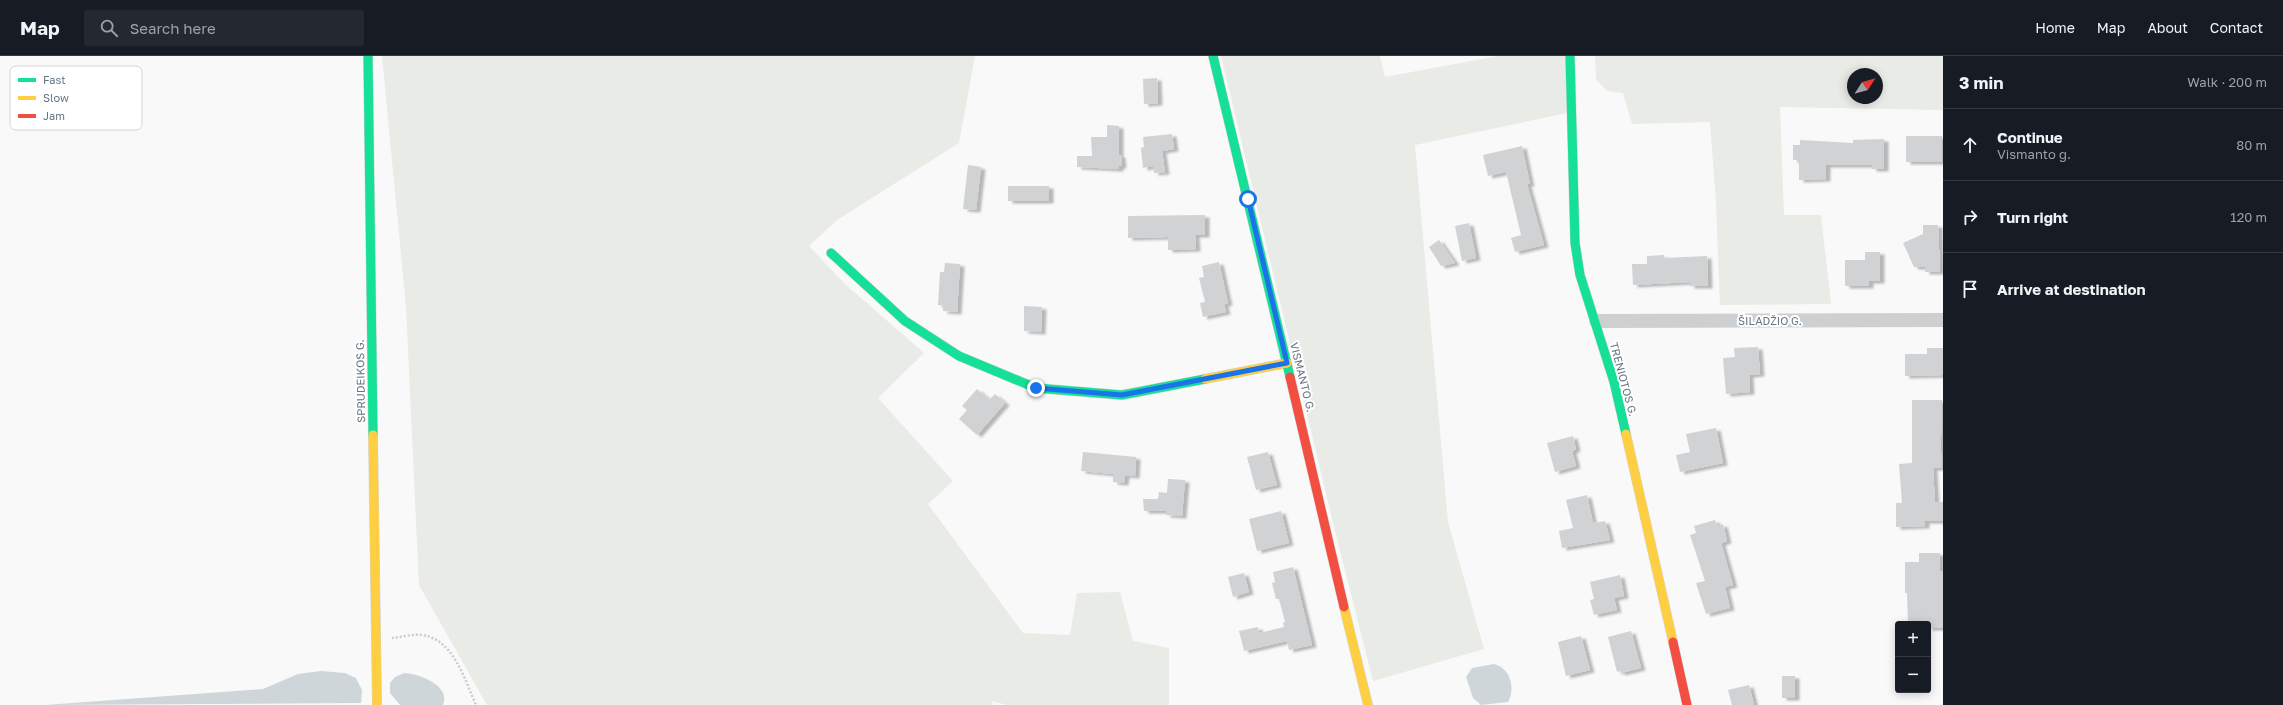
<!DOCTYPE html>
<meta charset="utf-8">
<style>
body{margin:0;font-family:"Golos Text",sans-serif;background:#242831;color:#f1f3f6}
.controls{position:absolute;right:12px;bottom:12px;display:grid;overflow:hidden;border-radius:4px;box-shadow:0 2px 10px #0003}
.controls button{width:36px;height:36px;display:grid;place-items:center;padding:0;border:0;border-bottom:1px solid #363941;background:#171b24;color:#f1f3f6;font:20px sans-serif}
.compass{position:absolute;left:1847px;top:12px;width:36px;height:36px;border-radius:50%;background:#171b24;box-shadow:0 2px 10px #0003;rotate:54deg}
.stop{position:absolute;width:12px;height:12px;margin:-9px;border:3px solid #1a73e8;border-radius:50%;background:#fff}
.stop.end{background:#1a73e8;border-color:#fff;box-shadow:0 1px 4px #0008}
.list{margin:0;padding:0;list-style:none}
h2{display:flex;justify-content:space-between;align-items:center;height:52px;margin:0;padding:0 16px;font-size:17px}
h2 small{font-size:13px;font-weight:400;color:#9ea1a6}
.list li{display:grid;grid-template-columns:26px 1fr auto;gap:12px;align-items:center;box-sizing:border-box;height:72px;padding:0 16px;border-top:1px solid #363941}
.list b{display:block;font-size:15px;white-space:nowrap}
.list p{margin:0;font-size:13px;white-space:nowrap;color:#9ea1a6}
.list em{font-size:13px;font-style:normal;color:#9ea1a6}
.icon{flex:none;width:22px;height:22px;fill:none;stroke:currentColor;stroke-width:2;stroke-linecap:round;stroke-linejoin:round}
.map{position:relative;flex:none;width:1943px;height:649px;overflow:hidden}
header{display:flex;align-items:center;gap:24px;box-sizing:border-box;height:56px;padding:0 20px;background:#171b24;border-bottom:1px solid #363941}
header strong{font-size:19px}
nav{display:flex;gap:22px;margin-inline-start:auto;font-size:14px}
.search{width:280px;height:36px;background:#242831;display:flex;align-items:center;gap:10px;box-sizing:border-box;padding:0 14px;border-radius:4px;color:#9ea1a6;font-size:15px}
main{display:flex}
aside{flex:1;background:#171b24}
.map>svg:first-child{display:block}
</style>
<header>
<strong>Map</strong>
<div class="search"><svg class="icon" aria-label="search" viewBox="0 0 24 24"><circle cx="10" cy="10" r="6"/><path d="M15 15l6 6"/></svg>Search here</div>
<nav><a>Home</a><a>Map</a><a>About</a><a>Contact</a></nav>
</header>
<main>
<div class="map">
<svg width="1943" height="649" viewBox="0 0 1943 649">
<defs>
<filter id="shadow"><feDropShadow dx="4.5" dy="2.5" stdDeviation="1" flood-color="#0004"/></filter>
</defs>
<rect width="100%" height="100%" fill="#f9f9f9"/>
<g fill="#e8ebe6" fill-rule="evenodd">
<polygon points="382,0 975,0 959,87 837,164 809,190 845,228 924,297 878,342 953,425 928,448 1023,577 1070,579 1077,537 1120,536 1133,585 1169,592 1169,649 1007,649 992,645 993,649 487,649 419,529 406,251"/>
<polygon points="1221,0 1380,0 1385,21 1498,0 1567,0 1567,57 1415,89 1448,466 1484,593 1373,625 1335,475"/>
<path d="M1595,0H1943V54L1780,51L1784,159H1821L1831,248L1720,249L1716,146L1710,66L1632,68L1623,37L1607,35L1596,23ZM1853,18H1877V42H1853Z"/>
</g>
<g fill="#ced6d9">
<path d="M1494,608C1510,612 1516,632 1508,646L1481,649L1473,642L1466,621L1472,612Z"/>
<polygon points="321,615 345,617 356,622 362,634 361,647 45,649 263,633 298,618"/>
<path d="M404,617C419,618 451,629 443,649H400L390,637V627L395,621Z"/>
</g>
<g fill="#d0d2d3" filter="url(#shadow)">
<polygon points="1157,22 1158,47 1144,48 1143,23"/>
<polygon points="1107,69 1119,70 1119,99 1121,99 1122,110 1119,110 1119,113 1077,111 1077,100 1092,100 1091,81 1107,81"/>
<polygon points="1172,78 1174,93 1162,95 1165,116 1154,117 1153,110 1143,112 1141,92 1144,91 1143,81"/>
<rect x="1906" y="80" width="36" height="26"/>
<polygon points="1884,83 1884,113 1872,113 1872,109 1826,109 1826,123 1799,124 1799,104 1793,104 1793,89 1800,89 1800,84 1853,87 1853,84"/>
<polygon points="1522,90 1530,128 1527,128 1544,189 1515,196 1511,182 1521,179 1506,116 1488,120 1483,99"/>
<polygon points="968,109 981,111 976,154 963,153"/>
<rect x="1008" y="130" width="41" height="15"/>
<polygon points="1205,159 1205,179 1195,179 1196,193 1168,194 1168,181 1128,182 1128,160"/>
<polygon points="1469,167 1476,202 1462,205 1455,170"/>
<polygon points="1923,169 1938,169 1940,216 1925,216 1925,211 1914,211 1903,187 1923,178"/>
<polygon points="1439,184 1455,207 1441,210 1429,191"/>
<polygon points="1865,196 1880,196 1880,225 1869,225 1869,230 1845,230 1845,204 1865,204"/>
<polygon points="1664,199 1664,202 1707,200 1708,230 1690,230 1690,226 1633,229 1632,208 1647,208 1647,200"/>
<polygon points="1219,206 1228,247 1224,248 1226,256 1203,261 1200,247 1205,246 1199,222 1204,221 1202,210"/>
<polygon points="945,207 960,208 957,256 943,255 943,250 938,249 940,216 944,216"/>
<polygon points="1024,250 1042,251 1041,276 1024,275"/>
<polygon points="1758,291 1760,318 1749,319 1750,336 1726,338 1723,302 1735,301 1734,292"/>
<polygon points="1927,292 1943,292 1943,319 1905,320 1905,298 1927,298"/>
<polygon points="977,333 989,344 995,338 1005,347 977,379 959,363 967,354 962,350"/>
<polygon points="1912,344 1942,344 1941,380 1940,380 1942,412 1933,412 1935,446 1943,446 1943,465 1925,465 1925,470 1896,471 1896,447 1902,447 1899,408 1912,407"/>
<polygon points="1716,372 1723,407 1680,416 1676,399 1690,396 1686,378"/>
<polygon points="1573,380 1576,393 1572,395 1576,410 1555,416 1547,387"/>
<polygon points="1083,396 1136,401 1135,420 1125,419 1124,427 1113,426 1113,418 1081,415"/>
<polygon points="1268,396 1277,429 1256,434 1247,401"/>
<polygon points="1168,423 1185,424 1182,460 1166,459 1166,455 1144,455 1143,443 1158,443 1159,436 1167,437"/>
<polygon points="1587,439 1593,467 1605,465 1610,484 1562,492 1559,475 1573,472 1566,444"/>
<polygon points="1281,455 1289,487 1257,495 1249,463"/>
<polygon points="1715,464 1717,470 1723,468 1727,485 1721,487 1733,529 1725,531 1730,552 1706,558 1696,527 1705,525 1690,479 1696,477 1694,470"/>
<polygon points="1919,497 1940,497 1940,515 1943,515 1943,572 1928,572 1928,568 1908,568 1907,537 1905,537 1905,506 1919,506"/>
<polygon points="1293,511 1312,589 1289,594 1287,585 1244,595 1239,575 1258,571 1259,577 1284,571 1283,566 1285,566 1279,543 1276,543 1272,527 1275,526 1273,516"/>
<polygon points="1244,517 1249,536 1233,541 1228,521"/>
<polygon points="1620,519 1624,540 1614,542 1617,554 1594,559 1590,544 1594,543 1590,526"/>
<polygon points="1631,575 1641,612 1621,617 1620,615 1617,616 1608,581"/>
<polygon points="1581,580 1590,614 1566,620 1558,586"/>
<rect x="1782" y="620" width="13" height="22"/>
<polygon points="1749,629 1754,649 1732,649 1728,634"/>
</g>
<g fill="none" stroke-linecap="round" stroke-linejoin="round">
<g stroke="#d5d6d7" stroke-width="10">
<g id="fast">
<polyline points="368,0 373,379"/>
<polyline points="1213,0 1290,321"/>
<polyline points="1570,0 1575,187 1580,219 1614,326 1626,378"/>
<polyline points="831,197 905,265 959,300 1036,332 1122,339 1205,323"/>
</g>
</g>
<g stroke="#d5d6d7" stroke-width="10">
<g id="slow">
<polyline points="1205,323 1287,307"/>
<polyline points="1626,378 1673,586"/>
<polyline points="373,379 377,649"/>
<polyline points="1344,551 1368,649"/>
</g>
</g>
<g stroke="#d5d6d7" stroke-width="10">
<g id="jam">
<polyline points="1290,321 1344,551"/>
<polyline points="1673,586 1687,649"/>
</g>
</g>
<path stroke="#cbcccd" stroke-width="2.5" stroke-dasharray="2 2" stroke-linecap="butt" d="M392,582C401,581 413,578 422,579C454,583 465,625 476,649"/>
<polyline stroke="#cecfd0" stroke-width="14" points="1596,265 1943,264"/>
<use href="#fast" stroke="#16e098" stroke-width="9"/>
<use href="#slow" stroke="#ffcf43" stroke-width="9"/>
<use href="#jam" stroke="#f24e42" stroke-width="9"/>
</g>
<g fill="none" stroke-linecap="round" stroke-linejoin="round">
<polyline stroke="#1a73e8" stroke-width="5" points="1036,332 1122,339 1287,307 1248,143"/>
</g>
<g text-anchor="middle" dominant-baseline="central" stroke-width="4" stroke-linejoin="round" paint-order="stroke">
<g font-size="11" fill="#657683" stroke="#fff">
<text x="1770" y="264">ŠILADŽIO G.</text>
<text transform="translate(1303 321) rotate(76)">VISMANTO G.</text>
<text transform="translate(1624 323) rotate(75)">TRENIOTOS G.</text>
<text transform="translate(360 325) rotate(-91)">SPRUDEIKOS G.</text>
</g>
</g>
<rect x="10" y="10" width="132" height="64" rx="6" fill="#fff" stroke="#d1d6da" stroke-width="1"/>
<rect x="18" y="22" width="18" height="4" fill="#16e098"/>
<rect x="18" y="40" width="18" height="4" fill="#ffcf43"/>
<rect x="18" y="58" width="18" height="4" fill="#f24e42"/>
<g font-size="11" fill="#657683">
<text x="43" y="28">Fast</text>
<text x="43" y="46">Slow</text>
<text x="43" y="64">Jam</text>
</g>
</svg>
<div class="controls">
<button>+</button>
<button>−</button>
</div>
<svg class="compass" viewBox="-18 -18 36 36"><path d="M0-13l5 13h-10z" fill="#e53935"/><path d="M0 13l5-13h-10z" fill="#9ea1a6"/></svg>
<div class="stop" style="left:1248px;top:143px"></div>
<div class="stop end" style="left:1036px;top:332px"></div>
</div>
<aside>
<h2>3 min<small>Walk · 200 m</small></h2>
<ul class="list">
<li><svg class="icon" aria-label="ahead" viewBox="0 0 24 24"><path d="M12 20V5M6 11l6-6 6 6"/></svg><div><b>Continue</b><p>Vismanto g.</p></div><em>80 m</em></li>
<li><svg class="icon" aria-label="right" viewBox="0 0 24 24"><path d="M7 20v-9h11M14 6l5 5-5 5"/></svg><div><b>Turn right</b></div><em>120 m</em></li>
<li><svg class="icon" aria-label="arrive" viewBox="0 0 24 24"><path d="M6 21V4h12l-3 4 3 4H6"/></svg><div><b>Arrive at destination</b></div></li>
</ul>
</aside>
</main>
